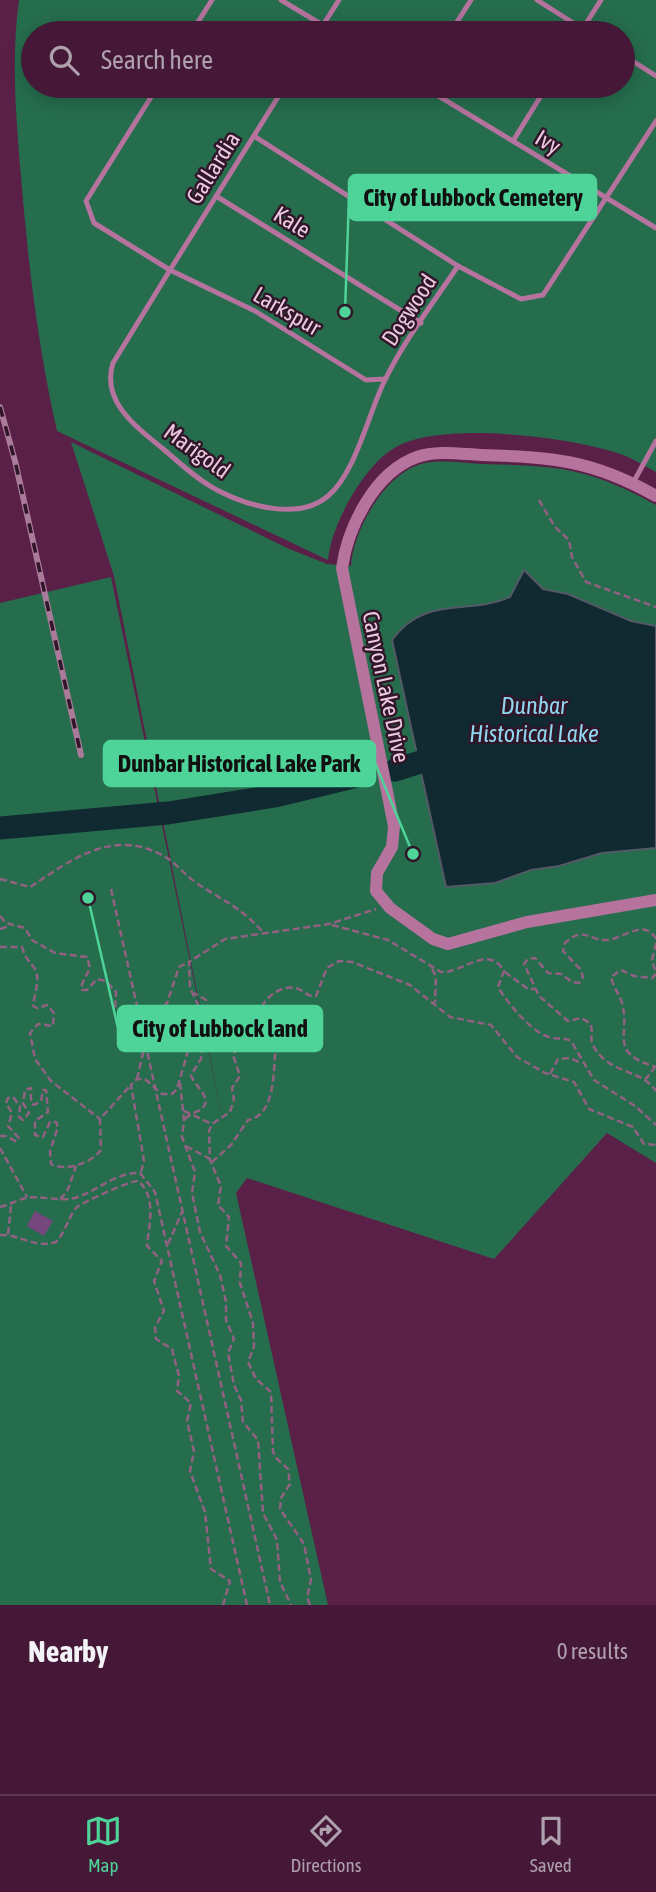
<!DOCTYPE html>
<style>
body{margin:0;font-family:"Asap Condensed",sans-serif;background:#4e2542;color:#f1f3f6}
.list{margin:0;padding:0;list-style:none}
h2{display:flex;justify-content:space-between;align-items:center;height:91px;margin:0;padding:0 28px;font-size:30px}
h2 small{font-size:23px;font-weight:400;color:#afa0ad}
.icon{flex:none;width:38px;height:38px;fill:none;stroke:currentColor;stroke-width:2;stroke-linecap:round;stroke-linejoin:round}
.map{position:relative;flex:none;width:656px;height:1605px;overflow:hidden}
.search{position:absolute;background:#441836;box-shadow:0 4px 18px #0003;left:21px;right:21px;top:21px;height:77px;display:flex;align-items:center;gap:18px;box-sizing:border-box;padding:0 24px;border-radius:38px;color:#afa0ad;font-size:26px}
.sheet{height:189px;background:#441836}
nav{display:flex;justify-content:space-around;align-items:center;box-sizing:border-box;height:98px;border-top:2px solid #5c3751;background:#441836;font-size:19px;color:#afa0ad}
nav a{display:grid;justify-items:center;gap:4px}
nav .on{color:#4ed399}
.map>svg:first-child{display:block}
</style>
<div class="map">
<svg width="656" height="1605" viewBox="0 0 656 1605">
<rect width="100%" height="100%" fill="#5a2048"/>
<g fill="#266d4e" fill-rule="evenodd">
<path d="M19,0H656V472C645,466 634,459 623,455C573,437 446,421 398,446C365,462 331,525 328,560L57,431C38,347 28,263 21,177C16,119 11,58 19,0ZM33,33H623V86H33Z"/>
<path d="M71,442L287,548L327,564L351,566C353,530 385,474 421,464C440,459 462,463 481,464C558,466 587,467 656,505V1163L607,1133L494,1259L247,1178L236,1193L328,1605H0V603L111,577L225,1132L114,576Z"/>
</g>
<path fill="#112931" stroke="#535965" stroke-width="2" d="M524,570L543,589L568,594L631,621L656,626V848L602,853L559,866L531,870L495,883L446,887L392,640C425,594 468,616 510,597Z"/>
<g fill="none" stroke-linecap="round" stroke-linejoin="round">
<g stroke="#112931" stroke-width="23">
<polyline points="395,770 449,753"/>
<polyline points="0,828 168,813 275,796 361,775"/>
</g>
</g>
<polygon fill="#75477d" points="35,1211 53,1221 44,1236 27,1226"/>
<g fill="none" stroke-linecap="round" stroke-linejoin="round">
<g stroke="#926182" stroke-width="2.5" stroke-dasharray="7 3.5" stroke-linecap="butt">
<polyline points="539,500 555,527 569,540 572,557 586,582 656,607"/>
<path d="M0,879L30,887C70,861 111,828 162,855C175,862 183,873 195,882C223,901 238,905 263,932"/>
<polyline points="111,889 270,1605"/>
<polyline points="0,916 6,923 25,928 32,940 55,953 87,957 90,968 82,984 82,990 87,990 97,979 106,981 116,992 115,1008 138,1017"/>
<path d="M332,925L388,940L441,972C462,974 488,943 504,971L498,987C506,1001 531,1032 549,1037C557,1040 563,1037 571,1041L594,1080L635,1106L656,1125"/>
<polyline points="0,929 9,926"/>
<path d="M656,939C644,917 622,940 606,940C588,940 583,926 565,943L563,951L581,970L583,977L579,983L572,982L561,974L548,973L535,958L528,959L524,964L539,996L568,1021L581,1018L590,1023C594,1031 589,1038 593,1045C607,1074 642,1069 656,1091"/>
<path d="M656,943L652,960L656,974L652,978L634,976L621,970L611,977C613,986 619,994 622,1003C631,1036 607,1052 656,1067"/>
<path d="M0,947H22C25,957 27,959 33,966C42,977 34,995 33,1006L37,1008L47,1005L54,1013L53,1026L38,1024L30,1033L35,1059L51,1081L100,1119"/>
<polyline points="432,969 436,976 435,1003"/>
<polyline points="505,972 528,989 534,989"/>
<polyline points="141,1028 167,1003 179,967 189,962"/>
<polyline points="550,1074 558,1059 570,1058 581,1063"/>
<polyline points="137,1079 144,1049"/>
<polyline points="645,1080 655,1067"/>
<polyline points="180,1083 184,1120 182,1137 195,1172 192,1193 200,1232 220,1275 226,1302 226,1320 234,1339 228,1353 234,1385 241,1400 243,1422 258,1440 263,1513 277,1540 280,1582 291,1605"/>
<polyline points="184,1111 212,1124"/>
<path d="M185,1119C190,1114 194,1113 200,1110C216,1100 194,1086 191,1075L201,1059L208,1009L206,1000L194,993"/>
<path d="M0,1136H6L15,1141L19,1138L8,1126L12,1113L6,1103L8,1098L13,1097L20,1106L19,1117L23,1120L29,1113L23,1103L25,1090L31,1088V1103L34,1105L41,1101L43,1090H46L48,1112L35,1121V1135L43,1137L50,1122H56L58,1127L50,1151L51,1164C66,1172 91,1163 101,1150L100,1119L131,1085"/>
<polyline points="186,1146 210,1159"/>
<polyline points="0,1148 27,1197"/>
<path d="M212,1162L231,1145L248,1120C280,1115 272,1056 277,1035L263,1025"/>
<polyline points="141,1172 144,1161 131,1085 137,1079 145,1079 162,1094 172,1094 177,1089 200,1009 190,988 189,962 225,939 329,924 376,909"/>
<polyline points="60,1199 67,1192 76,1166"/>
<path d="M0,1207C9,1205 17,1200 26,1198C41,1195 58,1202 75,1198C98,1191 115,1172 140,1173L155,1192L247,1605"/>
<polyline points="8,1234 11,1206"/>
<path d="M0,1235C21,1234 34,1249 56,1242C65,1233 68,1218 76,1208C80,1203 132,1180 138,1181C157,1196 149,1225 147,1246L162,1261L154,1281L164,1311L155,1327L156,1339L172,1349L179,1376L177,1391L191,1403L187,1421L194,1451L190,1471L205,1512L211,1569L230,1581L223,1605"/>
<polyline points="168,1244 182,1212"/>
<path d="M310,1605L307,1597L311,1580L304,1544L280,1509L281,1498L290,1484L288,1469L275,1457L273,1451L271,1392L256,1379L248,1362L254,1347L253,1323L240,1283L241,1263L226,1246L229,1217L218,1205L221,1186L210,1160L209,1131L212,1124L230,1112L234,1099L232,1088L240,1076L233,1055L239,1046L261,1037C263,1029 260,1023 260,1015C260,1000 281,984 296,988C305,991 307,997 316,996L327,968L339,961L352,962L410,985L450,1017L491,1025L517,1057L545,1073L574,1082L589,1109L633,1127L644,1144L656,1145"/>
</g>
<g stroke="#b5739e" stroke-width="5">
<polyline points="281,0 336,33"/>
<polyline points="537,0 589,33"/>
<polyline points="191,33 212,0"/>
<polyline points="318,33 339,0"/>
<polyline points="450,33 471,0"/>
<polyline points="580,33 601,0"/>
<polyline points="623,55 656,76"/>
<path d="M158,86L86,201L94,223L170,270L113,363C101,401 135,426 162,448C179,462 197,480 217,490C247,506 299,521 328,496C355,474 368,415 384,382C403,342 433,303 458,266L521,299L543,295L656,121"/>
<polyline points="285,86 170,270 255,311 366,380 385,379"/>
<polyline points="422,86 656,228"/>
<polyline points="254,136 458,266"/>
<polyline points="513,141 547,86"/>
<polyline points="216,196 421,323"/>
<polyline points="633,483 656,441"/>
</g>
<path stroke="#b5739e" stroke-width="12" d="M656,496C593,460 552,457 481,455C460,454 437,450 417,457C375,472 348,526 342,568L394,826L392,847L377,873L376,891L390,908L433,939L448,944L527,922L656,900"/>
<g stroke="#a97a99" stroke-width="6">
<polyline id="rail" points="0,407 15,461 81,755"/>
</g>
<use href="#rail" stroke="#301628" stroke-width="3.5" stroke-dasharray="10" stroke-linecap="butt"/>
</g>
<g text-anchor="middle" dominant-baseline="central" stroke-width="5" stroke-linejoin="round" paint-order="stroke">
<g font-size="23" fill="#edc9df" stroke="#301628">
<text transform="translate(548 142) rotate(31)">Ivy</text>
<text transform="translate(213 168) rotate(-58)">Gallardia</text>
<text transform="translate(292 222) rotate(32)">Kale</text>
<text transform="translate(409 310) rotate(-57)">Dogwood</text>
<text transform="translate(287 311) rotate(30)">Larkspur</text>
<text transform="translate(197 451) rotate(36)">Marigold</text>
<text transform="translate(386 687) rotate(78)">Canyon Lake Drive</text>
</g>
<g font-size="24" font-style="italic" fill="#8fd6ef" stroke="#301628">
<text x="534" y="705">Dunbar<tspan x="534" dy="28">Historical Lake</tspan></text>
</g>
</g>
<path fill="none" stroke="#4ed399" stroke-width="2.5" d="M345 312L349 197M413 854L375 763M88 898L118 1028"/>
<g fill="#4ed399" stroke="#301628" stroke-width="2.5">
<circle cx="345" cy="312" r="7"/>
<circle cx="413" cy="854" r="7"/>
<circle cx="88" cy="898" r="7"/>
</g>
<g fill="#4ed399" stroke="#4ed399" stroke-width="2.5">
<rect x="349" y="175" width="247" height="45" rx="7"/>
<rect x="104" y="741" width="271" height="45" rx="7"/>
<rect x="118" y="1006" width="204" height="45" rx="7"/>
</g>
<g font-size="24" text-anchor="middle" font-weight="bold" fill="#111">
<text x="473" y="206">City of Lubbock Cemetery</text>
<text x="239" y="772">Dunbar Historical Lake Park</text>
<text x="220" y="1037">City of Lubbock land</text>
</g>
</svg>
<div class="search"><svg class="icon" aria-label="search" viewBox="0 0 24 24"><circle cx="10" cy="10" r="6"/><path d="M15 15l6 6"/></svg>Search here</div>
</div>
<section class="sheet">
<h2>Nearby<small>0 results</small></h2>
<ul class="list">
</ul>
</section>
<nav>
<a class="on"><svg class="icon" aria-label="map" viewBox="0 0 24 24"><path d="M3 6l6-2 6 2 6-2v14l-6 2-6-2-6 2zM9 4v14M15 6v14"/></svg>Map</a>
<a><svg class="icon" aria-label="directions" viewBox="0 0 24 24"><path d="M12 3l9 9-9 9-9-9zM9 14v-3h6M13 9l2 2-2 2"/></svg>Directions</a>
<a><svg class="icon" aria-label="saved" viewBox="0 0 24 24"><path d="M7 4h10v16l-5-4-5 4z"/></svg>Saved</a>
</nav>
